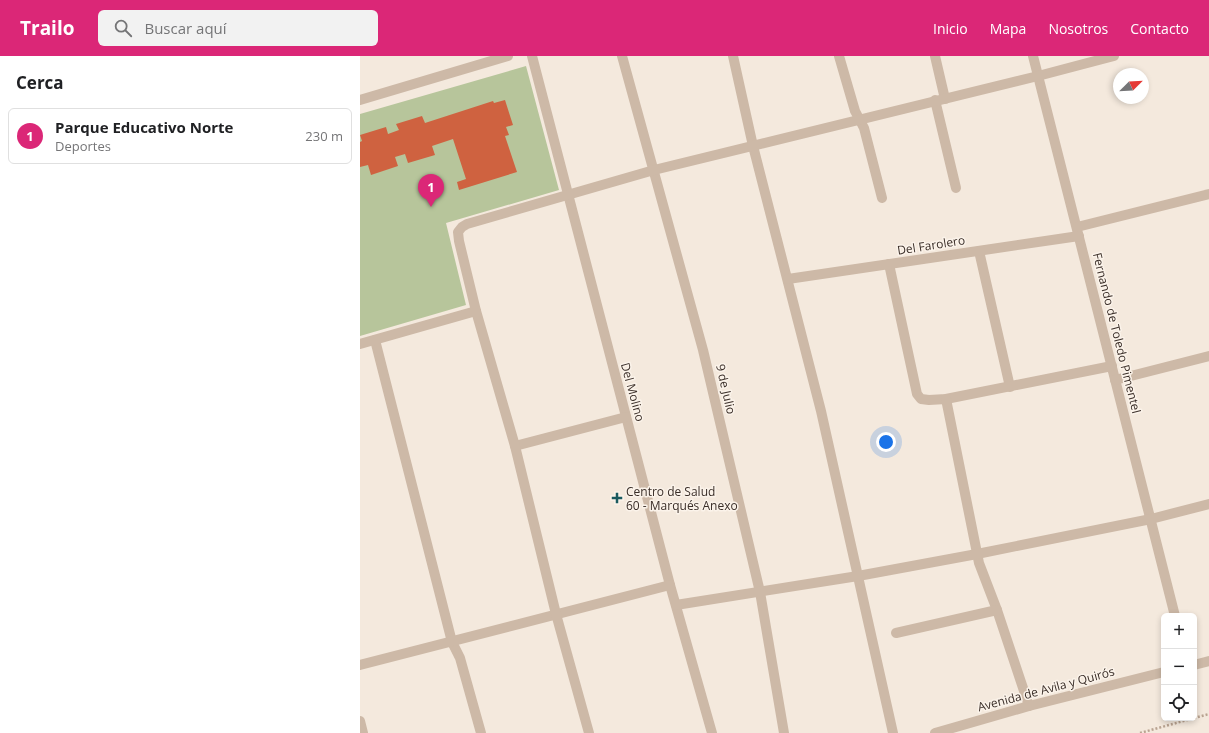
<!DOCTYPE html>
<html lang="es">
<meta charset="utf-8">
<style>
body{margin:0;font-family:"Open Sans",sans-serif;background:#f2f2f2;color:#202124}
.controls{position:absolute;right:12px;bottom:12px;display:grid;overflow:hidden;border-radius:6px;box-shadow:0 2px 6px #0003}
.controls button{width:36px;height:36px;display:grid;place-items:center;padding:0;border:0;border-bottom:1px solid #e0e0e0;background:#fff;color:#202124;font:20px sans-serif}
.compass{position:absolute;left:753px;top:12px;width:36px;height:36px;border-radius:50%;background:#fff;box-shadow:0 2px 6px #0003;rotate:66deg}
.you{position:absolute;left:526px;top:386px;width:14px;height:14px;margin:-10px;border:3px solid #fff;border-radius:50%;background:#1a73e8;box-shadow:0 0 0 6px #1a73e833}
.badge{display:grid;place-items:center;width:26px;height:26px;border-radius:50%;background:#db2777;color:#fff;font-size:13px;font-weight:700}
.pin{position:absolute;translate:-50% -33px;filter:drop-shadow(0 1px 2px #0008)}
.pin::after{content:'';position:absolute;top:21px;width:14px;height:12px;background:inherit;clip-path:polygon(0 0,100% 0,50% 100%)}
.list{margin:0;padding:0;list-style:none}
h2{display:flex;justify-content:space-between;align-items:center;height:52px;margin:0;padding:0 16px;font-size:17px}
h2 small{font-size:13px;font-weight:400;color:#757577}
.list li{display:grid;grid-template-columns:26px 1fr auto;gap:12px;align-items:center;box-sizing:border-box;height:56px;margin:0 8px 8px;padding:0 8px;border:1px solid #e0e0e0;border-radius:6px}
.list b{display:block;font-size:15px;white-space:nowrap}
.list p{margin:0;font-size:13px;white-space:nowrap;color:#757577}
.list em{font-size:13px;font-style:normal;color:#757577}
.icon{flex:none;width:22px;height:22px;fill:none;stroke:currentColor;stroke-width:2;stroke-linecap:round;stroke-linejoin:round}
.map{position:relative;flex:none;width:849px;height:677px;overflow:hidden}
header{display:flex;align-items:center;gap:24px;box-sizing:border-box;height:56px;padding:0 20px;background:#db2777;color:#fff}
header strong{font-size:19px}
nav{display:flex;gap:22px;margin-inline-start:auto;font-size:14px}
.search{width:280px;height:36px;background:#f2f2f2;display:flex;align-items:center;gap:10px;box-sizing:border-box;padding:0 14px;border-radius:6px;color:#757577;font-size:15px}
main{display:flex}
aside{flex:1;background:#fff}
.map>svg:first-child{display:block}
</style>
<header>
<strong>Trailo</strong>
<div class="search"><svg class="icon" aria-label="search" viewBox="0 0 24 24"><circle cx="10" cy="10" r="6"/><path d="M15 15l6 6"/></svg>Buscar aquí</div>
<nav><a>Inicio</a><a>Mapa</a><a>Nosotros</a><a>Contacto</a></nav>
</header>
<main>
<aside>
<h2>Cerca<small></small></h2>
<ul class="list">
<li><span class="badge">1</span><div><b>Parque Educativo Norte</b><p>Deportes</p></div><em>230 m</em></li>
</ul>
</aside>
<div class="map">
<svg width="849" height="677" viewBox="0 0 849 677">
<rect width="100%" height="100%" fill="#f4e9dd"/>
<polygon fill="#b7c59b" points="166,10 199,134 86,167 106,249 0,280 0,58"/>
<polygon fill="#cf6240" points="145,44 153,69 146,71 149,79 145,80 157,116 99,134 97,126 106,123 93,83 72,90 75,99 48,107 45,98 35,101 38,110 11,119 8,109 0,111 0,86 2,85 0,79 26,71 28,78 39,74 36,68 62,60 65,67 133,45 134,47"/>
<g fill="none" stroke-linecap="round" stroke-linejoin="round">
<polyline stroke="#b9a391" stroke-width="2.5" stroke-dasharray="2 2" stroke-linecap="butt" points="780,677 849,658"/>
<g stroke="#cdb9a7" stroke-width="10">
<polyline points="172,0 310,529 352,677"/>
<polyline points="262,0 343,294 400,536 424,677"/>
<polyline points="373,0 393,90 461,355 533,677"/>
<polyline points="479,0 495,55 504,72 522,142"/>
<polyline points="575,0 585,43"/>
<polyline points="673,0 815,560"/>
<polyline points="0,44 148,0"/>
<polyline points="575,44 596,132"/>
<polyline points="717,171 849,138"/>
<polyline points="619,195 650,331"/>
<polyline points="529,208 557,338 561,343 569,344 586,343 752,310"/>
<polyline points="428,223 719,180"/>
<polyline points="15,284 92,586 100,602 121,677"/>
<polyline points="0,288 116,255"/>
<polyline points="755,324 849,300"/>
<polyline points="586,343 619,507 637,554 669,650"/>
<polyline points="155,390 266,361"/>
<polyline points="316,549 498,520 617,498 791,463 849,448"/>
<polyline points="536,577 637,554"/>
<polyline points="0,609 310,529"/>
<polyline points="834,609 849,605"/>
<polyline points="0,665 3,677"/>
<polyline points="229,677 196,558 155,390 116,255 99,185 98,176 102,171 107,168 294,114 678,20 754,0"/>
<polyline points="575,677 669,650 804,616"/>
</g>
</g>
<path fill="#1a5a5f" stroke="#fbf3ea" stroke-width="1.5" d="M255 436h4v4h4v4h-4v4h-4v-4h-4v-4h4z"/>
<g text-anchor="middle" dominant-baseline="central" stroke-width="3" stroke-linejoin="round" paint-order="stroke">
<g font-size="12" fill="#3a2e28" stroke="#fbf3ea">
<text transform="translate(571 189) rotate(-9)">Del Farolero</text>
<text transform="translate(757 277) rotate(76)">Fernando de Toledo Pimentel</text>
<text transform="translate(366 333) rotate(77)">9 de Julio</text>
<text transform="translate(273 336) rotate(75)">Del Molino</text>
<text transform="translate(686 633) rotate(-15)">Avenida de Avila y Quirós</text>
</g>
<g font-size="12" fill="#3a2e28" stroke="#fbf3ea" text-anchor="start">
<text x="266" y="435">Centro de Salud<tspan x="266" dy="14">60 - Marqués Anexo</tspan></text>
</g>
</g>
</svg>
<div class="controls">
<button>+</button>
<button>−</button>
<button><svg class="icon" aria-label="locate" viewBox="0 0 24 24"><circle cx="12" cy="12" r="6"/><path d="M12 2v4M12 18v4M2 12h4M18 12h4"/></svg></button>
</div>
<svg class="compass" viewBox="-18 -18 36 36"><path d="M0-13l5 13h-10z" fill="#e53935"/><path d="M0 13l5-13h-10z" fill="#757577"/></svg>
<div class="you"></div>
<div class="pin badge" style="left:71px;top:151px">1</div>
</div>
</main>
